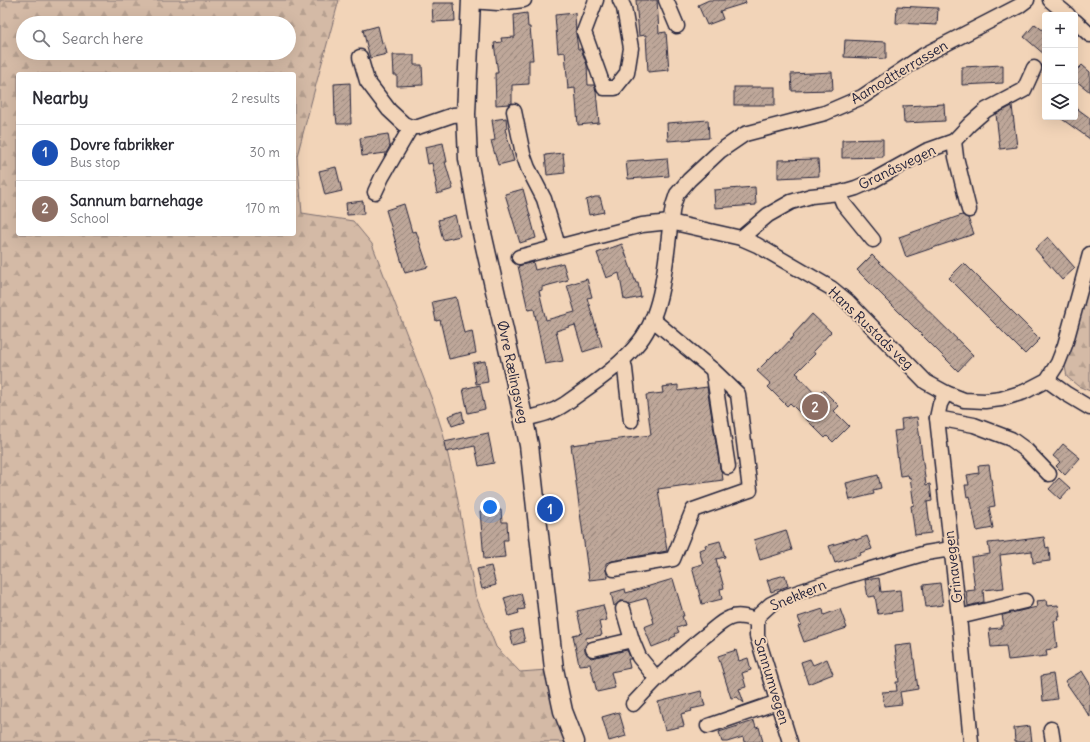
<!DOCTYPE html>
<meta charset="utf-8">
<style>
body{margin:0;font-family:Delius,sans-serif;background:#f7f7f7;color:#2b2b33}
.controls{position:absolute;right:12px;top:12px;display:grid;overflow:hidden;border-radius:4px;box-shadow:0 4px 16px #0002}
.controls button{width:36px;height:36px;display:grid;place-items:center;padding:0;border:0;border-bottom:1px solid #e1e1e2;background:#fff;color:#2b2b33;font:20px sans-serif}
.you{position:absolute;left:490px;top:507px;width:14px;height:14px;margin:-10px;border:3px solid #fff;border-radius:50%;background:#1a73e8;box-shadow:0 0 0 6px #1a73e833}
.badge{display:grid;place-items:center;width:26px;height:26px;border-radius:50%;background:#1a73e8;color:#fff;font-size:13px;font-weight:700}
.pin{position:absolute;translate:-50% -50%;border:2px solid #fff;box-shadow:0 1px 4px #0006}
.list{margin:0;padding:0;list-style:none}
h2{display:flex;justify-content:space-between;align-items:center;height:52px;margin:0;padding:0 16px;font-size:17px}
h2 small{font-size:13px;font-weight:400;color:#7c7c81}
.list li{display:grid;grid-template-columns:26px 1fr auto;gap:12px;align-items:center;box-sizing:border-box;height:56px;padding:0 16px;border-top:1px solid #e1e1e2}
.list b{display:block;font-size:15px;white-space:nowrap}
.list p{margin:0;font-size:13px;white-space:nowrap;color:#7c7c81}
.list em{font-size:13px;font-style:normal;color:#7c7c81}
.icon{flex:none;width:22px;height:22px;fill:none;stroke:currentColor;stroke-width:2;stroke-linecap:round;stroke-linejoin:round}
.map{position:relative;flex:none;width:1090px;height:742px;overflow:hidden}
.search{position:absolute;background:#fff;box-shadow:0 4px 16px #0002;left:16px;top:16px;width:280px;height:44px;display:flex;align-items:center;gap:10px;box-sizing:border-box;padding:0 14px;border-radius:22px;color:#7c7c81;font-size:15px}
.panel{position:absolute;background:#fff;box-shadow:0 4px 16px #0002;left:16px;top:72px;width:280px;height:164px;border-radius:4px}
.map>svg:first-child{display:block}
</style>
<div class="map">
<svg width="1090" height="742" viewBox="0 0 1090 742">
<defs>
<pattern id="forest-firs" width="22" height="20" patternUnits="userSpaceOnUse"><rect width="22" height="20" fill="#d4baa6"/><path d="M5 1l3.5 6h-7zM16 11l3.5 6h-7z" fill="#b6a090"/></pattern>
<pattern id="building-hatch" width="6" height="6" patternUnits="userSpaceOnUse"><rect width="6" height="6" fill="#bea799"/><path d="M-1 1l2-2M0 6l6-6M5 7l2-2" fill="none" stroke="#9a887e"/></pattern>
</defs>
<rect width="100%" height="100%" fill="#f2d4b8"/>
<filter id="ink" filterUnits="userSpaceOnUse"><feTurbulence type="fractalNoise" baseFrequency=".025" numOctaves="2"/><feDisplacementMap in="SourceGraphic" scale="8" xChannelSelector="R" yChannelSelector="G"/><feConvolveMatrix kernelMatrix="1 2 1 2 8 2 1 2 1" color-interpolation-filters="sRGB"/></filter>
<g filter="url(#ink)">
<g fill="url(#forest-firs)" stroke="#7b6e70" fill-rule="evenodd">
<path d="M0,0H339L318,77L297,156L302,213L353,221L372,244L434,405L443,433L456,490L475,594L496,647L520,672L560,669L577,742H0ZM23,23H289V53H23ZM18,74H294V234H18Z"/>
<polygon points="1090,255 1090,391 1078,386 1067,377 1062,351"/>
</g>
<g fill="url(#building-hatch)" stroke="#22223b">
<polygon points="636,0 657,0 659,33 666,32 669,70 648,72 646,35 639,36"/>
<polygon points="709,0 745,0 746,3 720,11 723,19 707,25 698,5"/>
<polygon points="432,3 454,3 455,21 433,22"/>
<polygon points="897,6 938,8 937,25 896,23"/>
<polygon points="527,13 528,27 530,27 533,60 529,60 529,84 512,85 512,103 509,104 496,105 495,73 498,73 494,43 502,42 501,38 515,37 514,15"/>
<polygon points="575,13 576,34 578,49 581,49 587,65 588,85 594,85 596,91 599,123 578,125 575,88 568,89 565,52 558,53 555,15"/>
<polygon points="1035,24 1045,32 1045,55 1024,37"/>
<polygon points="378,26 382,43 384,42 387,54 370,58 363,30"/>
<polygon points="845,40 886,42 886,59 844,57"/>
<polygon points="393,55 414,55 414,65 422,65 423,85 397,86 397,75 394,75"/>
<polygon points="1003,65 1003,83 962,85 962,67"/>
<polygon points="1082,65 1090,72 1090,92 1075,80 1075,72"/>
<polygon points="832,72 833,90 792,91 791,74"/>
<polygon points="350,83 351,124 337,124 336,115 335,116 334,84"/>
<rect x="734" y="87" width="41" height="18"/>
<polygon points="944,104 945,121 904,123 903,106"/>
<polygon points="1012,106 1017,147 1000,149 996,114"/>
<polygon points="1075,107 1090,118 1090,139 1059,117 1075,117"/>
<polygon points="506,118 507,128 505,129 514,161 498,165 491,141 495,140 492,120"/>
<polygon points="708,120 709,138 668,141 667,123"/>
<polygon points="388,134 390,146 386,153 362,156 360,138"/>
<polygon points="883,139 883,157 842,158 842,140"/>
<polygon points="443,143 447,162 445,162 453,189 437,194 435,184 436,183 432,163 428,164 425,147"/>
<polygon points="563,153 565,173 547,175 545,155"/>
<polygon points="667,158 669,176 628,179 626,161"/>
<polygon points="818,159 819,176 778,178 778,160"/>
<polygon points="336,167 342,191 325,195 319,171"/>
<polygon points="755,187 756,205 715,208 714,190"/>
<polygon points="523,189 536,238 520,243 505,194"/>
<polygon points="595,197 600,197 604,212 589,215 586,200"/>
<polygon points="363,201 364,214 347,215 346,203"/>
<polygon points="404,204 412,232 416,231 428,267 405,273 386,210"/>
<polygon points="455,215 460,236 443,240 438,220"/>
<polygon points="962,215 968,218 974,234 906,257 899,237"/>
<polygon points="1048,237 1075,268 1062,280 1035,249"/>
<polygon points="622,244 636,283 638,283 641,297 627,300 624,299 619,273 606,278 597,253"/>
<polygon points="872,255 973,355 958,371 857,270"/>
<polygon points="533,262 535,270 563,263 568,280 542,287 542,290 539,291 546,320 575,312 567,285 587,279 592,297 587,298 602,346 583,352 575,325 556,331 563,361 545,364 534,309 528,310 518,266"/>
<polygon points="964,263 1040,339 1025,354 949,278"/>
<polygon points="456,297 464,333 472,331 476,353 449,359 440,320 436,321 432,302"/>
<polygon points="812,314 831,332 813,351 815,354 796,373 799,375 798,376 817,396 823,390 839,406 834,411 849,426 833,442 827,436 825,438 790,403 787,406 768,387 771,384 757,371 776,352 778,353 794,336 793,335"/>
<polygon points="485,361 488,382 476,384 473,363"/>
<polygon points="480,385 485,409 468,413 463,389"/>
<polygon points="678,385 678,391 707,387 720,468 722,473 723,480 658,489 667,551 612,561 606,563 606,570 608,578 589,580 571,445 651,435 646,395 663,393 662,387"/>
<polygon points="462,411 464,422 452,426 448,416"/>
<polygon points="917,417 926,485 930,484 932,501 927,502 931,533 915,535 911,506 914,505 910,477 909,478 908,475 900,476 894,431 902,430 901,419"/>
<polygon points="488,433 494,463 479,466 475,446 446,452 444,442"/>
<polygon points="1063,444 1080,458 1065,475 1056,466 1060,462 1053,456"/>
<polygon points="989,465 995,506 989,507 993,528 977,531 970,496 967,497 965,485 969,485 967,475 979,473 978,466"/>
<polygon points="878,475 881,488 873,490 874,494 850,500 846,483"/>
<polygon points="1059,478 1070,488 1060,499 1049,489"/>
<polygon points="501,510 502,522 507,522 508,540 503,540 505,557 484,559 480,511"/>
<polygon points="786,530 792,550 760,560 754,540"/>
<polygon points="867,536 872,549 860,553 861,555 835,563 829,546 855,538 856,540"/>
<polygon points="1044,537 1046,548 1049,547 1050,561 1033,563 1032,551 1000,555 1004,588 983,590 984,602 968,606 966,591 975,590 971,557 990,554 988,543 999,542 999,543"/>
<polygon points="720,541 725,557 716,559 724,588 720,589 722,599 702,604 692,567 703,564 699,550 706,548 705,545"/>
<polygon points="491,566 496,585 482,589 477,569"/>
<polygon points="785,575 788,586 771,592 767,580"/>
<polygon points="879,578 881,592 900,590 902,611 878,614 875,596 868,597 865,580"/>
<polygon points="673,579 684,616 682,616 685,625 677,628 679,632 675,634 676,636 671,638 670,640 652,647 644,627 654,623 647,598 629,603 621,601 614,606 611,593 625,589 626,593"/>
<polygon points="940,583 943,605 926,607 923,585"/>
<polygon points="521,593 525,609 518,610 519,613 509,616 504,598"/>
<polygon points="1046,600 1047,606 1058,605 1060,616 1058,616 1059,620 1054,621 1057,648 1046,650 1047,656 1008,660 1006,646 991,647 989,629 1001,628 1001,626 1004,626 1002,615 1037,607 1036,601"/>
<polygon points="603,605 607,620 599,622 602,635 586,638 587,643 585,647 585,651 591,658 627,650 631,659 628,659 630,668 611,672 615,688 597,692 590,664 579,665 573,635 582,633 577,611"/>
<polygon points="823,609 824,615 840,609 847,628 804,642 798,626 801,625 798,617"/>
<polygon points="522,629 525,642 513,645 510,632"/>
<polygon points="912,644 918,689 900,692 902,704 884,706 882,692 897,691 896,682 899,682 895,646"/>
<polygon points="736,650 739,661 748,658 751,670 742,673 746,687 739,689 744,703 737,697 731,698 718,656"/>
<polygon points="810,659 813,665 827,659 833,674 808,684 801,662"/>
<polygon points="1082,671 1090,684 1090,717 1065,681"/>
<polygon points="1053,674 1057,699 1043,701 1041,676"/>
<polygon points="701,691 705,706 691,709 692,711 681,714 684,726 665,730 658,702"/>
<polygon points="619,712 626,736 609,741 602,717"/>
<polygon points="754,721 756,728 759,727 763,742 744,742 743,737 727,742 722,742 719,732"/>
<polygon points="1030,726 1032,742 1015,742 1014,728"/>
</g>
<g fill="none" stroke-linecap="round" stroke-linejoin="round">
<g stroke="#22223b" stroke-width="17">
<g id="minor">
<polyline points="596,0 584,32 604,88 615,88 627,73 631,48 624,8 620,0"/>
<polyline points="666,0 677,26"/>
<polyline points="1050,0 1068,15"/>
<polyline points="471,1 498,3 524,0"/>
<polyline points="1075,21 1090,35"/>
<polyline points="360,57 367,81 389,110 404,124 411,127 418,127 453,115 466,114"/>
<polyline points="514,111 523,154 528,168 544,199 558,246"/>
<polyline points="954,141 956,157 969,210"/>
<polyline points="375,192 382,177 411,127"/>
<polyline points="839,193 843,203 873,240"/>
<polyline points="741,238 768,215 791,202 811,196 839,193 856,188 872,181 926,151 954,141 970,124 986,110 1024,90 1034,68"/>
<polyline points="519,257 642,225 670,222 741,238 757,245 831,288 847,301 926,382 946,393 964,400 985,401 1001,399 1024,392 1047,380 1058,363 1065,345 1090,254"/>
<polyline points="623,360 625,369 631,421"/>
<polyline points="713,370 728,467"/>
<polyline points="1047,380 1065,393 1090,408"/>
<polyline points="946,393 940,404 937,418 959,617 971,742"/>
<polyline points="937,418 974,425 1011,439 1026,450 1049,474"/>
<path d="M523,419C538,416 552,413 565,404C591,385 620,367 640,341C666,308 666,247 673,206L677,194L689,180L720,151L745,134L825,113L862,97L924,55L1019,6L1027,0"/>
<polyline points="614,569 673,559 693,510 750,490 738,394 713,370 652,319"/>
<polyline points="623,609 632,640 639,657 656,678"/>
<polyline points="959,617 1025,601"/>
<polyline points="593,649 632,640"/>
<path d="M633,704C657,678 682,653 710,632C716,627 722,621 730,618C739,614 748,618 757,620"/>
<polyline points="708,726 778,702"/>
<polyline points="1051,729 1053,742"/>
<polyline points="790,742 757,636 757,620 759,615 771,604 787,596 847,576 926,553 951,549"/>
</g>
</g>
<g stroke="#22223b" stroke-width="21">
<polyline id="major" points="471,0 466,114 468,159 479,220 513,370 529,445 554,669 563,711 575,742"/>
</g>
<use href="#minor" stroke="#f2d4b8" stroke-width="14"/>
<use href="#major" stroke="#f2d4b8" stroke-width="18"/>
</g>
</g>
<g text-anchor="middle" dominant-baseline="central" stroke-width="4" stroke-linejoin="round" paint-order="stroke">
<g font-size="14" fill="#22223b" stroke="#f2d4b8">
<text transform="translate(899 72) rotate(-31)">Aamodtterrassen</text>
<text transform="translate(897 167) rotate(-26)">Granåsvegen</text>
<text transform="translate(871 328) rotate(44)">Hans Rustads veg</text>
<text transform="translate(513 372) rotate(78)">Øvre Rælingsveg</text>
<text transform="translate(953 567) rotate(-97)">Grinavegen</text>
<text transform="translate(798 595) rotate(-23)">Snekkern</text>
<text transform="translate(772 681) rotate(73)">Sannumvegen</text>
</g>
</g>
</svg>
<div class="controls">
<button>+</button>
<button>−</button>
<button><svg class="icon" aria-label="layers" viewBox="0 0 24 24"><path d="M12 4l9 5-9 5-9-5zM3 14l9 5 9-5"/></svg></button>
</div>
<div class="you"></div>
<div class="pin badge" style="left:550px;top:509px;background:#1a4fb4">1</div>
<div class="pin badge" style="left:815px;top:407px;background:#8d6e63">2</div>
<div class="search"><svg class="icon" aria-label="search" viewBox="0 0 24 24"><circle cx="10" cy="10" r="6"/><path d="M15 15l6 6"/></svg>Search here</div>
<section class="panel">
<h2>Nearby<small>2 results</small></h2>
<ul class="list">
<li><span class="badge" style="background:#1a4fb4">1</span><div><b>Dovre fabrikker</b><p>Bus stop</p></div><em>30 m</em></li>
<li><span class="badge" style="background:#8d6e63">2</span><div><b>Sannum barnehage</b><p>School</p></div><em>170 m</em></li>
</ul>
</section>
</div>
